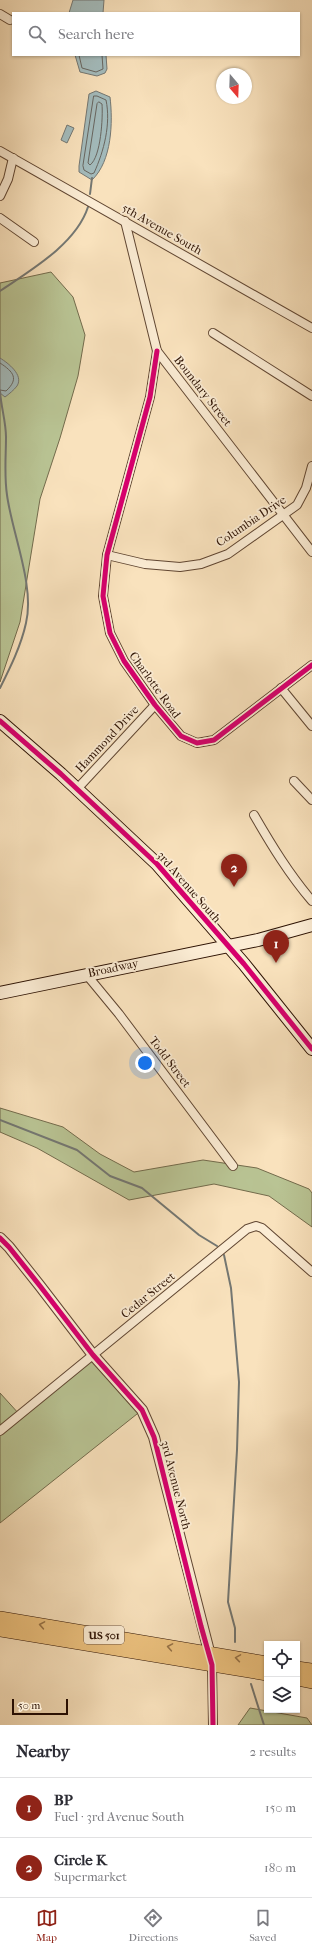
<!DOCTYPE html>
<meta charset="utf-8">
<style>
body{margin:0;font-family:"IM FELL French Canon",serif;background:#f7f7f7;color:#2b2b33}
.controls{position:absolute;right:12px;bottom:12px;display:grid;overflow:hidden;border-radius:0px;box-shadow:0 1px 3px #0004}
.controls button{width:36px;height:36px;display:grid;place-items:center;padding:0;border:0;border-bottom:1px solid #e1e1e2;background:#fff;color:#2b2b33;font:20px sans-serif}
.compass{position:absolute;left:216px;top:68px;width:36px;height:36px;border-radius:50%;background:#fff;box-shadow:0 1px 3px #0004;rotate:161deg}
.scale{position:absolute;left:12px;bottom:10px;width:56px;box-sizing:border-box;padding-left:4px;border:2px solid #2d1203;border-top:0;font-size:11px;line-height:14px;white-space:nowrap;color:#2d1203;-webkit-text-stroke:3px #fbecd4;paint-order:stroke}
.you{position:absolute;left:145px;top:1063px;width:14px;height:14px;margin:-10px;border:3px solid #fff;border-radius:50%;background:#1a73e8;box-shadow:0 0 0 6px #1a73e833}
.badge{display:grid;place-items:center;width:26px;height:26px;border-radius:50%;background:#8f2418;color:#fff;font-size:13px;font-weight:700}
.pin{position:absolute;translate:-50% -33px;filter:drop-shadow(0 1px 2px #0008)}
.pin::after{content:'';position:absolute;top:21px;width:14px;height:12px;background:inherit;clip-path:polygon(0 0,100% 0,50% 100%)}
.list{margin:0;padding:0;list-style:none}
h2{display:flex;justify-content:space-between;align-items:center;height:52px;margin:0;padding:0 16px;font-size:17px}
h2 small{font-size:13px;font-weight:400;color:#7c7c81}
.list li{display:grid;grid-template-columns:26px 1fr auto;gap:12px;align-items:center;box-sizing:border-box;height:60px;padding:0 16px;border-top:1px solid #e1e1e2}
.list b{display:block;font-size:15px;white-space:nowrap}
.list p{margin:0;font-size:13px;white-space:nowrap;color:#7c7c81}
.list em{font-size:13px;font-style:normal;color:#7c7c81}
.icon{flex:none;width:22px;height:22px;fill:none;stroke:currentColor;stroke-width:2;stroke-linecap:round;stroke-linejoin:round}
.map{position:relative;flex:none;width:312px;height:1725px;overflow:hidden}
.search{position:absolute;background:#fff;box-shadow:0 1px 3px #0004;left:12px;right:12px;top:12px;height:44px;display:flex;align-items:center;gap:10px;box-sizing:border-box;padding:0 14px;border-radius:0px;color:#7c7c81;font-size:15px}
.sheet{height:172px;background:#fff}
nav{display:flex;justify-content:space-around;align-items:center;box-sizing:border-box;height:56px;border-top:1px solid #e1e1e2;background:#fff;font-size:11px;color:#7c7c81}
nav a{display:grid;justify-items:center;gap:2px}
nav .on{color:#8f2418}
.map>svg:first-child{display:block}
</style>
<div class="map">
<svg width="312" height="1725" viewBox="0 0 312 1725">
<rect width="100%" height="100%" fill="#f9e2bd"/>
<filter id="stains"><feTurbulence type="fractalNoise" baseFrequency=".005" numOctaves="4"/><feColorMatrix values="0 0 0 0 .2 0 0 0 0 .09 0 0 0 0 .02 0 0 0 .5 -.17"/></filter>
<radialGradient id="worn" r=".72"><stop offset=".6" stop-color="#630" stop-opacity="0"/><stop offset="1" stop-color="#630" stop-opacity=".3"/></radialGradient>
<g fill="#b9c494" stroke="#736b4c">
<polygon points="51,272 73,297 85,335 78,376 60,438 40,499 20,622 0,682 0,283"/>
<polygon points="0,1108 63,1127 100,1154 134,1172 203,1160 257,1168 309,1189 312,1193 312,1227 269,1196 214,1184 129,1200 37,1148 0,1132"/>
<polygon points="93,1355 142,1410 0,1523 0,1393 20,1415"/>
<polygon points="250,1708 307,1718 312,1725 238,1725"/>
</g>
<g fill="#a3bbbc" stroke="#747772">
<polygon points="73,0 104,0 103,13 69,13"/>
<polygon points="75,55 106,55 107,69 105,73 97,76 80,72"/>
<path d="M96,91L110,97C113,122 112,161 92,180L79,172V166L89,94Z"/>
<polygon points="67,125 74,128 67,143 61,140"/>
<path d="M0,358C8,363 24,375 17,386C14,390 9,394 5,397L0,393Z"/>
</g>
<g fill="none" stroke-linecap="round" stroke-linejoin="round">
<g stroke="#686660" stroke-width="1">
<polyline points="79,55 82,68 96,72 103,69 102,55"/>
<path d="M94,96H97L106,100C111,124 104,151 94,173L91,174L84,170L83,166Z"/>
<path d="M99,102L102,104C103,117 101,157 90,165L88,163L97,104Z"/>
<path d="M0,363C14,372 19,379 6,391L0,390"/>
</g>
<g stroke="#747772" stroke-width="2">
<polyline points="90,194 92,178"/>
<path d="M0,291C31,270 76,244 88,207"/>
<path d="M0,688C10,668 21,646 26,623C35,586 12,533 7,495C4,475 6,456 6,437C6,422 1,407 0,391"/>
<polyline points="0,1120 77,1150 110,1176 142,1188 199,1235 217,1246"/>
<polyline points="224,1255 231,1288 239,1382 237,1450 228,1602 235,1628 235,1642"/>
<polyline points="251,1684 264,1725"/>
</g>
<g stroke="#604632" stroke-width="10">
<g id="minor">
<polyline points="0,14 10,20"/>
<polyline points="0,151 312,328"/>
<polyline points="0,196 8,179 13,158"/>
<polyline points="0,218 34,242"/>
<polyline points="125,221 157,351 312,552"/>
<polyline points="213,333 312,396"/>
<polyline points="157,351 150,397 107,555 103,596 110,633 124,661 155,705 181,736 197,743 214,740 312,665"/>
<polyline points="107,555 145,564 180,567 201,564 228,554 297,505 306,488 312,466"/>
<polyline points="281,688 312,726"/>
<polyline points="294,781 312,800"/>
<polyline points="77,789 155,705"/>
<path d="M254,815C272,846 289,874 312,901"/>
<polyline points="86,974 119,1014 233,1166"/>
<polyline points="0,1431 247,1229 256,1226 262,1228 312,1272"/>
<polyline points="212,1665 213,1725"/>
</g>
</g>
<g stroke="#604632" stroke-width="12">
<polyline id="tertiary" points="0,1238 9,1247 40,1286 93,1355 142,1410 154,1437 211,1659"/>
</g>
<g stroke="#2d1203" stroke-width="14">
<g id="secondary">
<polyline points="0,721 61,774 157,864 244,964 312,1049"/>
<polyline points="0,993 258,940 312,925"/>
</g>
</g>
<g stroke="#2d1203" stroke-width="14">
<g id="primary">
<polyline points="0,1618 267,1663"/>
<polyline points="0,1630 267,1674"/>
<polyline points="297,1668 312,1670"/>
<polyline points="297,1679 312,1682"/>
</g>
</g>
<use href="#minor" stroke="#fbecd4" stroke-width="8"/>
<use href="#tertiary" stroke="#fbecd4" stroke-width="10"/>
<use href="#secondary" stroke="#fbecd4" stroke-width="12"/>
<use href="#primary" stroke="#ecc17e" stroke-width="13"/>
<g stroke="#fbecd4" stroke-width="8">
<g id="cycleway">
<polyline points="157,351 150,397 107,555 103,596 110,633 124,661 155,705 181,736 197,743 214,740 312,665"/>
<polyline points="0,721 61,774 157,864 244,964 312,1049"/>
<polyline points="0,1238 9,1247 40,1286 93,1355 142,1410 154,1437 201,1626 212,1665 213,1725"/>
</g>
</g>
<use href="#cycleway" stroke="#d6006c" stroke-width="5"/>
</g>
<defs><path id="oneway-chevron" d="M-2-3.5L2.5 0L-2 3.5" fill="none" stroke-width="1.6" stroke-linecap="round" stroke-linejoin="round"/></defs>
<g stroke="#967247">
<use href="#oneway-chevron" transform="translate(42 1625) rotate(-170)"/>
<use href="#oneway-chevron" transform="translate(170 1647) rotate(-170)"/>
<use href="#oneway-chevron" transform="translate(238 1658) rotate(-171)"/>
</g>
<g text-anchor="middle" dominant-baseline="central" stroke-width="3.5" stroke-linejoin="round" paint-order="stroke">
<rect fill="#fbecd4" stroke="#6b5342" stroke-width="1" x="84" y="1626" width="40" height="18" rx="3"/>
<g font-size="11" font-weight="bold" fill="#2d1203">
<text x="104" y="1635">US 501</text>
</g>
<g font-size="12" fill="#2d1203" stroke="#fbecd4">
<text transform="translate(162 229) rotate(30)">5th Avenue South</text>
<text transform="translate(203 391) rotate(52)">Boundary Street</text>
<text transform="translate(251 521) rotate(-34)">Columbia Drive</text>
<text transform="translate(155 685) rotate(54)">Charlotte Road</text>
<text transform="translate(107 739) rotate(-47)">Hammond Drive</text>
<text transform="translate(189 887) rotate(49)">3rd Avenue South</text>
<text transform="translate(113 968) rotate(-12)">Broadway</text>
<text transform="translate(170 1062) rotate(53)">Todd Street</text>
<text transform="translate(148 1295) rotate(-39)">Cedar Street</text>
<text transform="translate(176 1485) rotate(76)">3rd Avenue North</text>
</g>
</g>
<rect width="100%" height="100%" filter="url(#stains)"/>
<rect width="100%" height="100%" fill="url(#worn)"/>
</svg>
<div class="controls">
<button><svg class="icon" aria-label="locate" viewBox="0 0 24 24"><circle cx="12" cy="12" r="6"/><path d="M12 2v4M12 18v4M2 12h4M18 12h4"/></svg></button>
<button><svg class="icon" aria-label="layers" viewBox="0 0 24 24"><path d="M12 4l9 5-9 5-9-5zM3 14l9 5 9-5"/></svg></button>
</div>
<svg class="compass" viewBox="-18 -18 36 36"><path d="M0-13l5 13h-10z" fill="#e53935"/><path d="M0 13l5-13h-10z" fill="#7c7c81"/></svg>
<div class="scale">50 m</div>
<div class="you"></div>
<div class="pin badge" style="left:276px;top:963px">1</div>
<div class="pin badge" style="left:234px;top:887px">2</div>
<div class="search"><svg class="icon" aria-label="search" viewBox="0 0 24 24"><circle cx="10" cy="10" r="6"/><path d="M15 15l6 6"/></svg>Search here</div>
</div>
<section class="sheet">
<h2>Nearby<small>2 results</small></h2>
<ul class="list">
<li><span class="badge">1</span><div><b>BP</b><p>Fuel · 3rd Avenue South</p></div><em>150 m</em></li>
<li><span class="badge">2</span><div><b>Circle K</b><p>Supermarket</p></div><em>180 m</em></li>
</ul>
</section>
<nav>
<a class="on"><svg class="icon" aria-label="map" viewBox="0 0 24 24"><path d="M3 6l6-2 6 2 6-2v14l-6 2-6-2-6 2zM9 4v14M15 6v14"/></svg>Map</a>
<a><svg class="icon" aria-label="directions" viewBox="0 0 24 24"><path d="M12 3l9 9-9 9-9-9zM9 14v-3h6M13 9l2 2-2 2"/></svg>Directions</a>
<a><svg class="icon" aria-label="saved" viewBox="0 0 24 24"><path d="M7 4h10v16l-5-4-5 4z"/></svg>Saved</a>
</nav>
